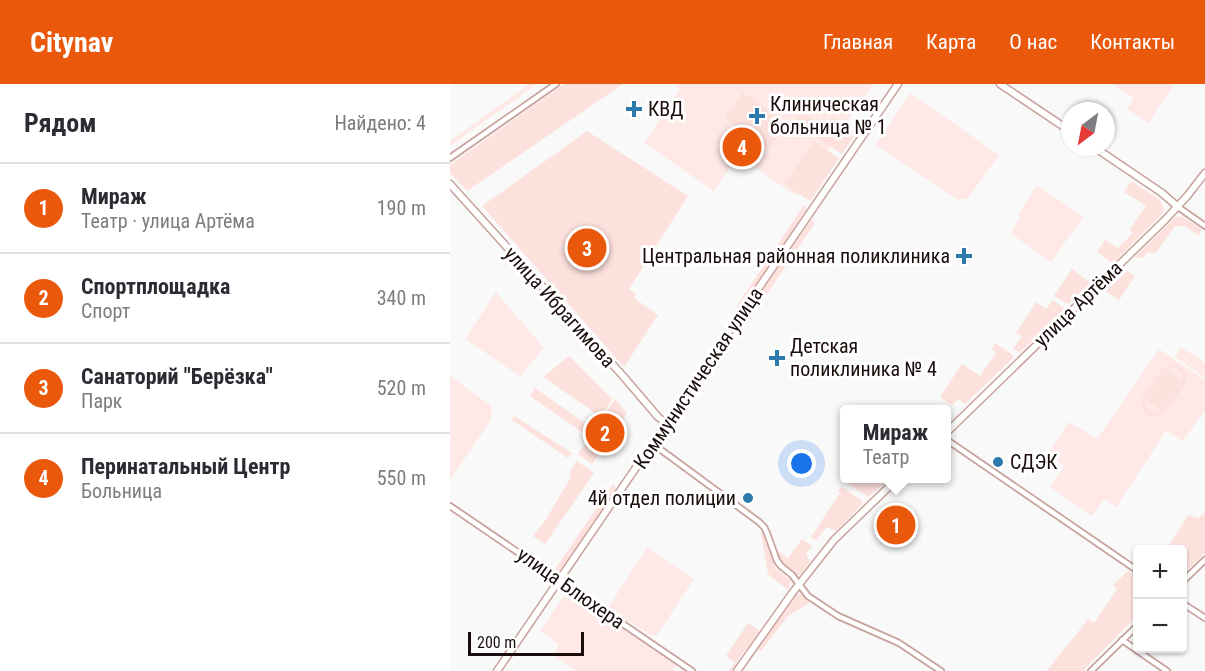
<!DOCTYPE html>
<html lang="ru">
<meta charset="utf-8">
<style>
body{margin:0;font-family:"Roboto Condensed",sans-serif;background:#f2f2f3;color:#2b2b33}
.controls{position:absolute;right:18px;bottom:18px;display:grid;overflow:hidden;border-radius:6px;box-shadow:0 2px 4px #0004}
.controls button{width:54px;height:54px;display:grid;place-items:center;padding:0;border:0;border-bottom:2px solid #e1e1e2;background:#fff;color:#2b2b33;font:30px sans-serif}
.compass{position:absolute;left:611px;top:18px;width:54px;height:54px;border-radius:50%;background:#fff;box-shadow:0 2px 4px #0004;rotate:212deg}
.scale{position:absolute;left:18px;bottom:15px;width:116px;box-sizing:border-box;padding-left:6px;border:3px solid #1a0d0c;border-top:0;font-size:16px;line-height:21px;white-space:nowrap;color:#1a0d0c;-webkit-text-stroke:4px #fff;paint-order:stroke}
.you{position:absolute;left:352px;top:380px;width:21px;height:21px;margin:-15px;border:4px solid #fff;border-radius:50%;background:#1a73e8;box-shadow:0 0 0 9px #1a73e833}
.badge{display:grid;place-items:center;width:39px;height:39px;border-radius:50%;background:#ea580c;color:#fff;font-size:20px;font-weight:700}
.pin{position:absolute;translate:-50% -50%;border:3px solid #fff;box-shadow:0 2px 6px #0006}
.popup{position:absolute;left:390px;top:321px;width:111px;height:78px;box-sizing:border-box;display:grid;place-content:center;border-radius:6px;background:#fff;filter:drop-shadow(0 2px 4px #0005);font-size:20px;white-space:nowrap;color:#7c7c81}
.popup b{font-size:22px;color:#2b2b33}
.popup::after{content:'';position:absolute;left:50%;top:100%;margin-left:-12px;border:12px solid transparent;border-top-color:#fff}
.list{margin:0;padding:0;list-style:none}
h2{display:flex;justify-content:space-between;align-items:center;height:78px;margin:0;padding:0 24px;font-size:26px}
h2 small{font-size:20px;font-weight:400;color:#7c7c81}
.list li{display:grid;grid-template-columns:39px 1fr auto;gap:18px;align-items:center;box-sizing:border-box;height:90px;padding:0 24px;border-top:2px solid #e1e1e2}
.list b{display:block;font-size:22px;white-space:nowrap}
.list p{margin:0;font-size:20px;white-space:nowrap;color:#7c7c81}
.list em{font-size:20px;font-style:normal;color:#7c7c81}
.map{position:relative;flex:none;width:755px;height:587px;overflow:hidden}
header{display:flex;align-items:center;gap:36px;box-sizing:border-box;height:84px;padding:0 30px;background:#ea580c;color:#fff}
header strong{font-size:28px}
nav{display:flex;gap:33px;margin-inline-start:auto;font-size:21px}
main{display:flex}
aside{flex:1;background:#fff}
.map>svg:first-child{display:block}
</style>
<header>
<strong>Citynav</strong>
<nav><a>Главная</a><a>Карта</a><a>О нас</a><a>Контакты</a></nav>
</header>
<main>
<aside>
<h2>Рядом<small>Найдено: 4</small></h2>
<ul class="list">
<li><span class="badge">1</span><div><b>Мираж</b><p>Театр · улица Артёма</p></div><em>190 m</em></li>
<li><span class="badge">2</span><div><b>Спортплощадка</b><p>Спорт</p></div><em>340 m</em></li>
<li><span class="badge">3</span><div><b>Санаторий &quot;Берёзка&quot;</b><p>Парк</p></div><em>520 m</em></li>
<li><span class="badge">4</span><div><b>Перинатальный Центр</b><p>Больница</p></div><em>550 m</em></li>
</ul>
</aside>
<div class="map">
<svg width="755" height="587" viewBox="0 0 755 587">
<rect width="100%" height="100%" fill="#f9f9f9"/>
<g fill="#fee9e7">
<polygon points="79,0 87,0 0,62 0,57"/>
<polygon points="224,0 423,0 347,112 288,72 264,107 194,59 230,5"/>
<polygon points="663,0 724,0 698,39 677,25 684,14"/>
<polygon points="460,9 549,71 518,114 508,116 426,61"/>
<polygon points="587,101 633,133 601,178 560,149 570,133 568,131"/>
<polygon points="46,208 94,264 70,292 15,255"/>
<polygon points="731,263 755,279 755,294 725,273"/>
<polygon points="709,265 755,296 755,326 733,357 716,347 666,423 654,415 642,432 600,403 614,382 598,369 619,338 647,355"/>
<polygon points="0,292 41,322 41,336 0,396"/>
<polygon points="197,464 244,495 207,551 201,552 158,524"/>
<polygon points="119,504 228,579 223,587 126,587 103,571 109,560 90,547"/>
</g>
<g fill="#fde1dd" fill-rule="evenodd">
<polygon points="114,0 173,0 17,107 0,89 0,81"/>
<polygon points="293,8 337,39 319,65 275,34"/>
<polygon points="351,28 376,44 383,33 406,49 392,70 344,38"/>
<polygon points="137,47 238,112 179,205 186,210 184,214 208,231 174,283 32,122"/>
<polygon points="364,57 389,74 361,116 358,116 335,100"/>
<polygon points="683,98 710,116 714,125 712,130 665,177 661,178 647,168 655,156 668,164 683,149 679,146 696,122 674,108 680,99"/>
<polygon points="354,121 357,125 352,132 290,225 286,223"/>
<polygon points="727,132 733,133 751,145 749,152 735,142 725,142 705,170 698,168 692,174 684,174"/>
<polygon points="361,136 365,139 308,223 303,220"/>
<polygon points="671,184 685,192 669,216 654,206 654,201"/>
<polygon points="622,185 641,199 618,220 604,212"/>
<polygon points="603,216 614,224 614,226 569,269 563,265 572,252 566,249 586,218 596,225"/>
<polygon points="545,259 563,271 563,274 515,320 509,315 502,321 490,313 512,280 530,292 546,269 542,265"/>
<polygon points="119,272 162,315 151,333 95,294 92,294"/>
<path d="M721,280C732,281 737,288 735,299C728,309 713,339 698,331C692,328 691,321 692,314L712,286L716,282ZM723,283C742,290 728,304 721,314C718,318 714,326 709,328C705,330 704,329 700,328L695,322L696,314L714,288L717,285Z"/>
<polygon points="716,287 731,297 711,326 696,316"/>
<polygon points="85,304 139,342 135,350 80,312"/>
<polygon points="165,315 177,329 142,380 128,370"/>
<polygon points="64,332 122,369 118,374 62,336"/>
<polygon points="127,377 144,389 95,460 83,452 95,437 121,393 120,388"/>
<polygon points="400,395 400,394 439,395 418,413 397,399"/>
<polygon points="163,400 166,405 110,488 105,485"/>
<polygon points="392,403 411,416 413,419 386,447 377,443 366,456 361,453 390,409 388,407"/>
<polygon points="755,428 755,469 733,490 732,466 713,465 717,465 738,431 749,434"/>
<polygon points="311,449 313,449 325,483 341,497 338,506 318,490"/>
<polygon points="352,455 362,462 356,470 360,478 350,491 347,492 332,480 326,466 338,474"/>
<path d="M678,487L687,493V532L633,587H597C610,569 625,553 638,535L644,539L667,505L663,501Z"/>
<path d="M346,510C352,510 356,512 359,517L358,520L338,532L311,567L308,565Z"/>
<polygon points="298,539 310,547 297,565 290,572 282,587 279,587 285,578 276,572"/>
</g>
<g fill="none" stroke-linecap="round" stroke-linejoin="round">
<g stroke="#c8a29d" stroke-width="8">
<g id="minor">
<polyline points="0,74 106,0"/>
<polyline points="728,123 755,142"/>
<polyline points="497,356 688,487"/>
<polyline points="199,365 211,366 218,371 309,438 314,443 317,449 327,477 331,482 342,491 358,512 388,532 449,559 491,587"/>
<polyline points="0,422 242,587"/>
<polyline points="732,498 755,476"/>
<polyline points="732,519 755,534"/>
<polyline points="672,556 717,587"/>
<polyline points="641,587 688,541"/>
</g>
</g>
<g stroke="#c8a29d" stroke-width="9">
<g id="major">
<polyline points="550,0 620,47"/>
<polyline points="644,63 712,109 728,123"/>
<polyline points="0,100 173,292 208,333 217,340"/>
<polyline points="497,348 715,136 738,111 755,89"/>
<polyline points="47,587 448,0"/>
<polyline points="287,587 343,508 384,456 448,394"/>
</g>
</g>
<use href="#minor" stroke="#fff" stroke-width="4.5"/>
<use href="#major" stroke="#fff" stroke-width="6"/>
</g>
<g fill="#2b7aab" stroke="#fff" stroke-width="2">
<path d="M181 16h6v6h6v6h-6v6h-6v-6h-6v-6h6z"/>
<path d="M304 23h6v6h6v6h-6v6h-6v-6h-6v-6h6z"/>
<path d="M511 163h6v6h6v6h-6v6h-6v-6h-6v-6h6z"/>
<path d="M324 265h6v6h6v6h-6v6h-6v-6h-6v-6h6z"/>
<circle cx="548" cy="378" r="6"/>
<circle cx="298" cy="414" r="6"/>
</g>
<g text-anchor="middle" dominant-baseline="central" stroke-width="6" stroke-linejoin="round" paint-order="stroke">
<g font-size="20" fill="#1a0d0c" stroke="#fff" text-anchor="start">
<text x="320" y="20">Клиническая<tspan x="320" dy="23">больница № 1</tspan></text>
<text x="198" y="25">КВД</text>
<text x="500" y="172" text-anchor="end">Центральная районная поликлиника</text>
<text x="340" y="262">Детская<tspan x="340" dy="23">поликлиника № 4</tspan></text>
<text x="560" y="378">СДЭК</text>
<text x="286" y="414" text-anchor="end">4й отдел полиции</text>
</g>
<g font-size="20" fill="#1a0d0c" stroke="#fff">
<text transform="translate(628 220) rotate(-44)">улица Артёма</text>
<text transform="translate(110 223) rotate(48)">улица Ибрагимова</text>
<text transform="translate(248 294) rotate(-56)">Коммунистическая улица</text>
<text transform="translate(121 504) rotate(35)">улица Блюхера</text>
</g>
</g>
</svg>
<div class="controls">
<button>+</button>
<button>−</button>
</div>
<svg class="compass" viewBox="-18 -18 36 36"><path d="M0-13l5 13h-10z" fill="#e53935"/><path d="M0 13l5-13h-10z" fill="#7c7c81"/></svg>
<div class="scale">200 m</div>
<div class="you"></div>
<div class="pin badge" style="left:446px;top:441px">1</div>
<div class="popup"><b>Мираж</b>Театр</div>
<div class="pin badge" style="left:155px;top:349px">2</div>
<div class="pin badge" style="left:137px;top:164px">3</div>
<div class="pin badge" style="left:292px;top:63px">4</div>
</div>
</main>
